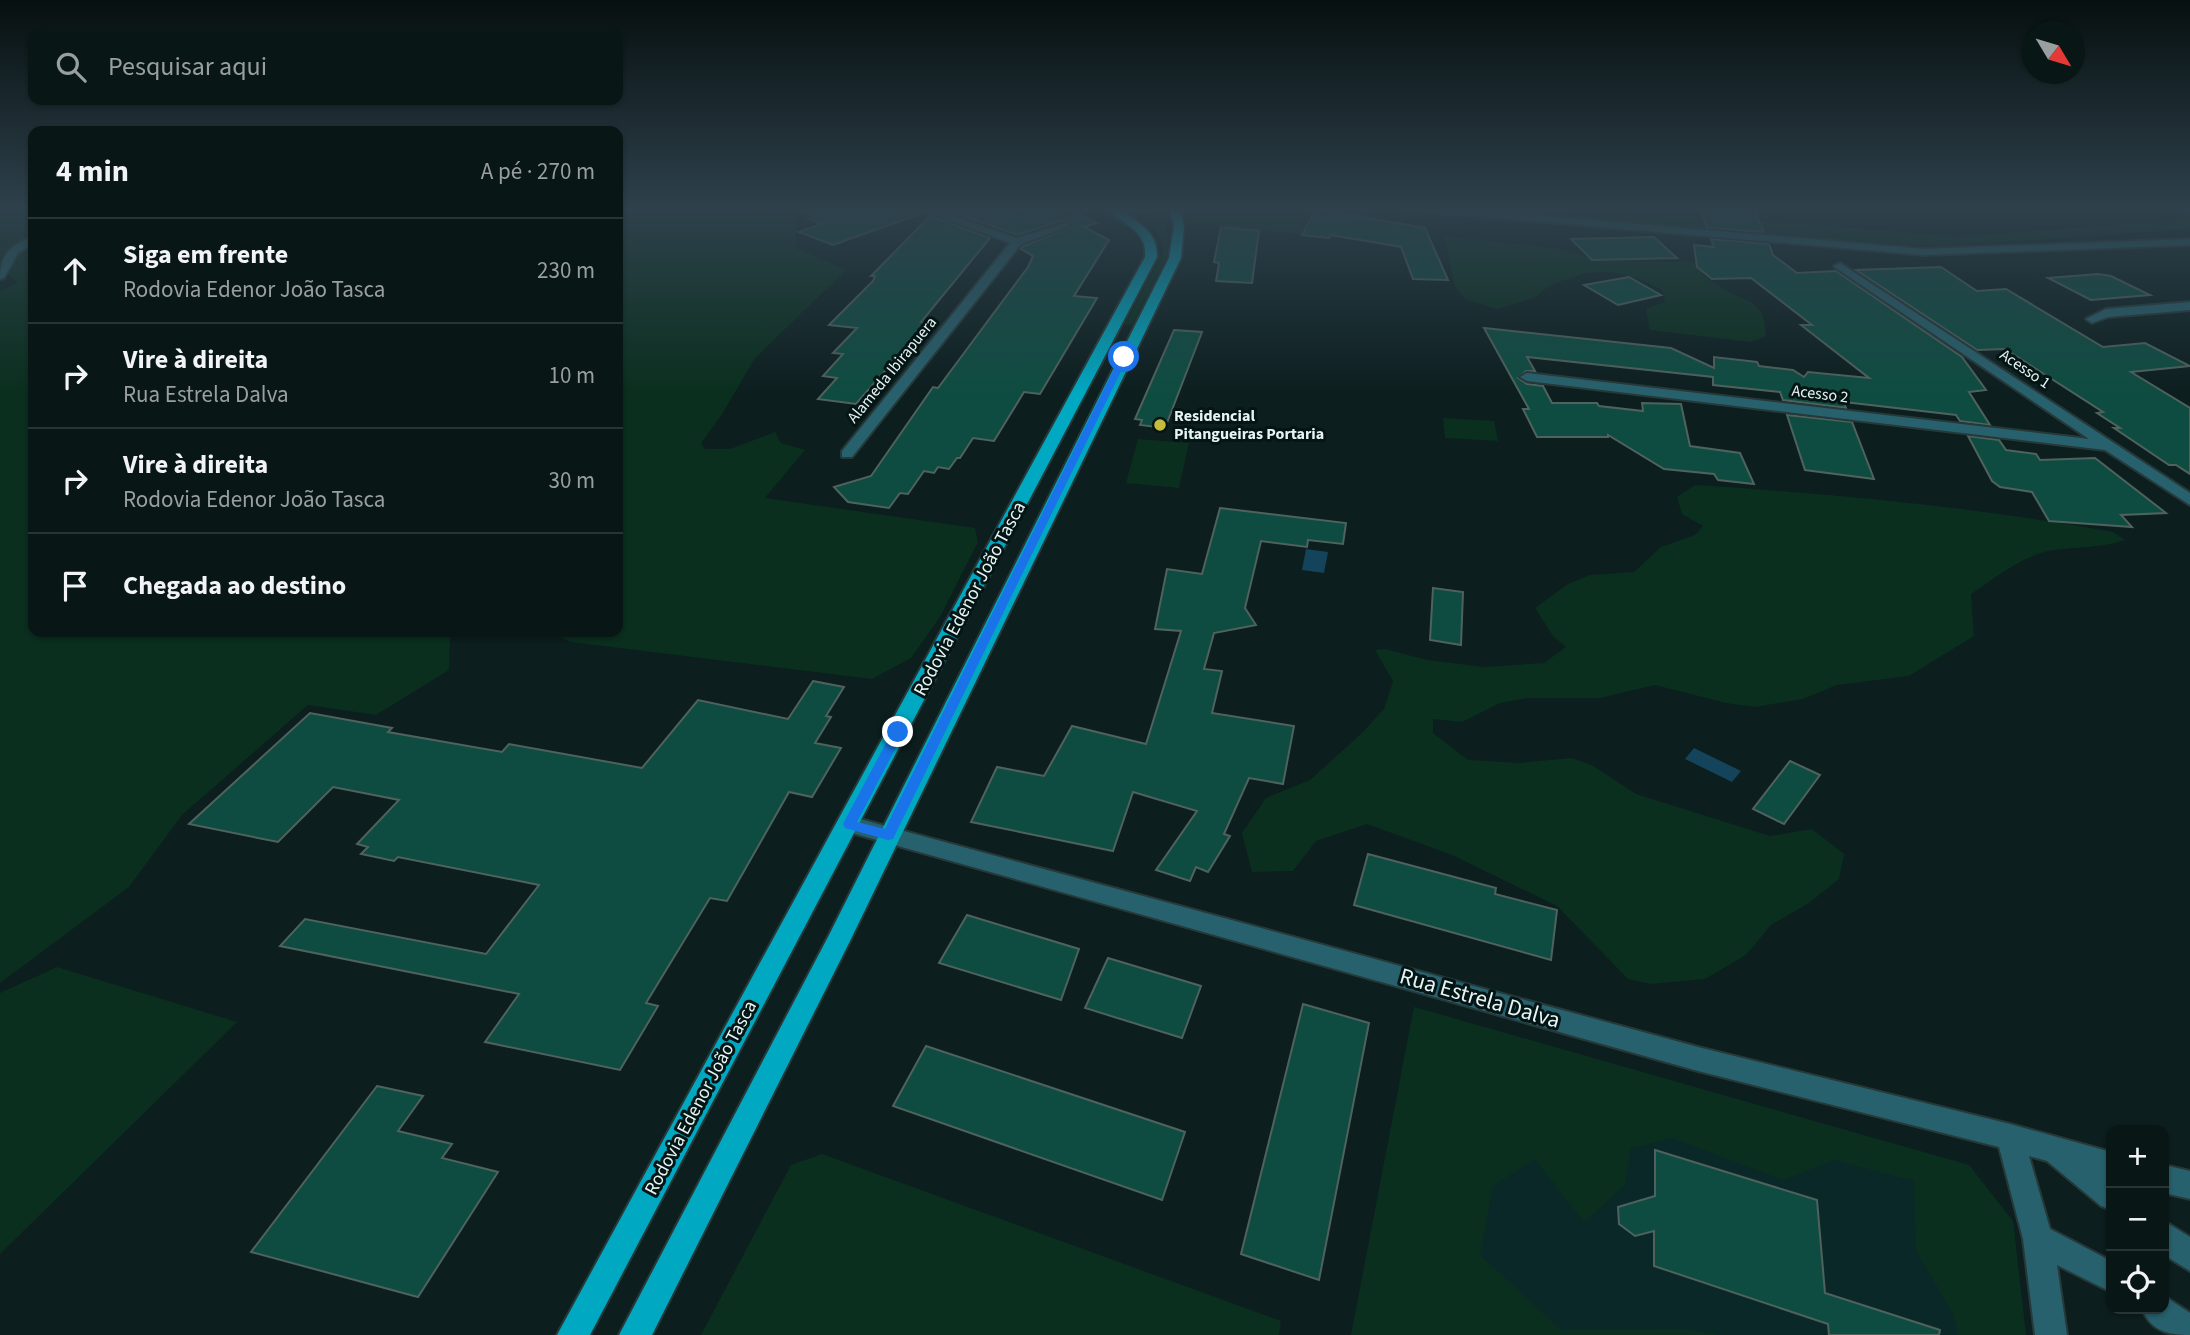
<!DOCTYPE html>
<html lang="pt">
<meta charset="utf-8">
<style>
body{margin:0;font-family:"Source Sans 3",sans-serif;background:#172323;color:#f1f3f6}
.controls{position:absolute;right:21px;bottom:21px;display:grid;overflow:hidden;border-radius:14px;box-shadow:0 2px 5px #0004}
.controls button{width:63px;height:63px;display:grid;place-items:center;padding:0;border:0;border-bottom:2px solid #293535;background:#091616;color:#f1f3f6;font:35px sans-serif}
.compass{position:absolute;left:2022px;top:21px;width:63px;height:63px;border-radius:50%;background:#091616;box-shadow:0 2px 5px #0004;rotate:128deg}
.stop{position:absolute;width:21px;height:21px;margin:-16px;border:5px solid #1a73e8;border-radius:50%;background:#fff}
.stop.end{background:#1a73e8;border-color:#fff;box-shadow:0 2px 7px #0008}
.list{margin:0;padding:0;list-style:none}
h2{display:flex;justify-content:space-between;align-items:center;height:91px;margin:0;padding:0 28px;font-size:30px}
h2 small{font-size:23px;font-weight:400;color:#999fa1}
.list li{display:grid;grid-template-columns:46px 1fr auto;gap:21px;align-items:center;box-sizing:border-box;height:105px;padding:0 28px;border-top:2px solid #293535}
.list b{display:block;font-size:26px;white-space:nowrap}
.list p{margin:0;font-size:23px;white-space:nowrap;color:#999fa1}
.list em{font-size:23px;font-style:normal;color:#999fa1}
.icon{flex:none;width:38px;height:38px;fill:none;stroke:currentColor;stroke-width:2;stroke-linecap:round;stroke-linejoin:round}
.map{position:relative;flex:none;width:2190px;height:1335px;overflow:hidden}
.search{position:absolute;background:#091616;box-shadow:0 2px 5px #0004;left:28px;top:28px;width:595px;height:77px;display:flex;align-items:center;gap:18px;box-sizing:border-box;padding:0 24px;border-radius:14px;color:#999fa1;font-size:26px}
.panel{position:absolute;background:#091616;box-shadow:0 2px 5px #0004;left:28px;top:126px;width:595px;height:511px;border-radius:14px}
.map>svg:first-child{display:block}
</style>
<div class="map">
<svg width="2190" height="1335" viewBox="0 0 2190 1335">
<rect width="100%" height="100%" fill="#0c1e1e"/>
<polygon fill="#0b2828" points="1414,1007 1969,1165 2013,1221 2026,1335 1351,1335"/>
<g fill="#0a2f1e">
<polygon points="0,207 33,207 33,632 450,632 449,670 376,715 308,705 182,815 129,887 0,983 0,291 18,283 0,267"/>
<polygon points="618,207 796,207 796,248 846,270 755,358 721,416 701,443 705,449 730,449 775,432 781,443 805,450 765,498 975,528 978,542 940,617 911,658 872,679 571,642 549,632 618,632"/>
<polygon points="1188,207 1313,207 1301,234 1190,223"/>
<polygon points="1458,207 1611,207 1957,237 2190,219 2190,229 1939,246 1850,242"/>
<path d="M1165,213L1169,253L1132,325L1125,324L1162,254C1165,235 1153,224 1136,217Z"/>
<path d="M1444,236L1562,249L1586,257L1619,260L1705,263L1711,270L1701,273C1709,279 1717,285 1725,290C1751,304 1765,301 1766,336L1751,342L1650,330L1646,309L1665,302L1663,291L1643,280L1613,272L1585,273L1550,285L1536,297L1498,309L1467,300L1455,287Z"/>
<polygon points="1443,418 1494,421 1498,441 1445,438"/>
<polygon points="1138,439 1189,443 1179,488 1126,483"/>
<path d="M1695,485C1836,494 1975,507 2113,532L2125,540C2100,549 2074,546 2048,551C2019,558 1995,578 1971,594L1974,636L1909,676L1837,685L1803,699L1755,707L1726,703L1655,685L1600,698H1527L1500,703L1462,722L1433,719V733L1468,760L1520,763L1571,758L1592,765L1636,794L1770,836L1812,829L1844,854L1839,879L1809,903L1771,925L1746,955L1705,979L1651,984L1628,979L1557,906L1452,855L1367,824L1316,841L1293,871L1252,872L1242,833L1266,798L1310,780L1362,733L1384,709L1393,681L1375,650L1385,649L1427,660L1484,667L1544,663L1566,647L1553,636L1535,608L1568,584L1590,575L1634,572L1661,547L1695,535L1703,526L1682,514L1677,497Z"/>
<polygon points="57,967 237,1022 0,1254 0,993"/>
<polygon points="1414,1007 1969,1165 2013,1221 2026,1335 1958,1335 1954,1315 1916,1251 1914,1181 1834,1160 1783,1180 1672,1138 1630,1149 1625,1185 1584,1222 1535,1159 1493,1186 1480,1255 1561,1330 1688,1329 1720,1335 1351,1335"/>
<polygon points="822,1154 1281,1321 1279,1335 701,1335 791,1165"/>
</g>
<g fill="#13445b">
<polygon points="1306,549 1328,552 1324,573 1302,570"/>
<polygon points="1694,748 1741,771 1732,782 1685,759"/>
</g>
<g fill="#0e4c41" stroke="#4f625d" stroke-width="2">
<polygon points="794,207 911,207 923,213 833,245 799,232 821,224 808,219 815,217"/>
<polygon points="972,207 1006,207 1019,211 1031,207 1064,207 1097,223 1084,227 1109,240 1074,296 1097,298 1040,394 1024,392 994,441 973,438 960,458 957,458 949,469 938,467 934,473 924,471 908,494 900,493 889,508 848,502 834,487 871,476 933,387 938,388 1028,267 1033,256 1021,249 1023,246 1072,227 1064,220 1017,235 955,213"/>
<polygon points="1700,207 1753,207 1764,232 1707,228"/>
<polygon points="1316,209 1425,228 1448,280 1413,279 1401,247 1331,235 1329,238 1302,235"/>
<polygon points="930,216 990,238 921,322 927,323 856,404 818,399 837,378 823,376 843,354 833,353 857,328 829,325 873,281 875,276 871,276"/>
<polygon points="1221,227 1259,231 1252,283 1216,281 1219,263 1214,262"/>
<polygon points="1654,237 1677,258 1592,260 1571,239"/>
<polygon points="1711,239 1769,244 1773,255 1797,273 1836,271 1962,357 1986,390 1969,392 1990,425 1960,421 1956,415 1844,402 1846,408 1783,400 1780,392 1713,385 1713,377 1527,357 1535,371 1526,371 1518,378 1527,384 1543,386 1552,403 1597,403 1599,406 1643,411 1642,403 1681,404 1690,446 1740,453 1754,484 1718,480 1714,474 1664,469 1608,435 1608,437 1537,437 1523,409 1529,409 1484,328 1671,348 1714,368 1714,357 1757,362 1759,366 1793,370 1804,377 1808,372 1869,378 1801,325 1812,325 1751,278 1712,279 1697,267 1694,245 1714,247"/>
<polygon points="1941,267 1977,291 2006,289 2103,347 2145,343 2190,366 2131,372 2190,408 2190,474 2176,465 2169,465 2114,428 2120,428 2097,413 2103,412 2005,349 1977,350 1856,270"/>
<polygon points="2098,274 2111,276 2150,295 2091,300 2048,278"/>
<polygon points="1629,277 1661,295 1618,305 1584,285"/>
<polygon points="1174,330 1202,332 1165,428 1140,425 1142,420 1135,419"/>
<polygon points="1787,415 1852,422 1874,479 1805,470"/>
<polygon points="1968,436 1999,440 2006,450 2036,454 2040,460 2095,458 2166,513 2121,515 2132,527 2049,521 2032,492 2000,487 1992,481"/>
<polygon points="1220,508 1346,523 1343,544 1308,540 1307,547 1261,541 1245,608 1256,625 1214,633 1204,669 1222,671 1212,713 1294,726 1283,784 1249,778 1224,834 1230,836 1208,872 1196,867 1190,881 1156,870 1197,811 1133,792 1113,851 971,822 997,767 1044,776 1072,726 1146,744 1181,631 1155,629 1167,569 1202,574"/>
<polygon points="1433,588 1463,592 1461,645 1430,640"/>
<polygon points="813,681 844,687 826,716 831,717 815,743 841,748 812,797 789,792 727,901 710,898 646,1003 658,1006 620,1070 485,1042 519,994 280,946 305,919 486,954 539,885 398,857 394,861 361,854 368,847 357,844 399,800 333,787 278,842 189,824 310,713 392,728 388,732 502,752 509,744 642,768 698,700 788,719"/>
<polygon points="1790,761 1820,775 1784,824 1753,809"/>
<polygon points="1368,854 1496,888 1495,894 1557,910 1551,960 1354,905"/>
<polygon points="967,915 1079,949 1061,1000 939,963"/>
<polygon points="1108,958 1201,986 1182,1038 1085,1008"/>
<polygon points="1303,1004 1369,1023 1319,1280 1241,1254"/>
<polygon points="926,1046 1185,1132 1162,1200 893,1106"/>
<polygon points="377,1086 423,1096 398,1131 452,1144 442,1158 498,1172 418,1297 251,1252"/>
<polygon points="1655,1150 1817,1200 1825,1293 1940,1330 1939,1335 1829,1335 1828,1324 1654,1266 1654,1231 1635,1236 1619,1224 1618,1207 1655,1196"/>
</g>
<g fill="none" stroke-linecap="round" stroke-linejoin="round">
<g stroke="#263838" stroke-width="4">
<g id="minor">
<polygon points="914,207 929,207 1017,238 1065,223 1070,226 1021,244 852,457 842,457 842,451 1010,243"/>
<path d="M33,237V244L18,253L4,278L0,279C0,255 11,244 33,237Z"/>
<polygon points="1840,263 2190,493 2190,505 2105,450 1527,381 1520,377 1527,373 2089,439 1836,268 1834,266"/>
<polygon points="2190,302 2190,310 2108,317 2092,323 2086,319 2106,309"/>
<polygon points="849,816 1698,1047 2010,1124 2111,1152 2111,1210 2101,1206 2047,1161 2029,1156 2050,1229 2111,1261 2111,1292 2057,1265 2067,1335 2035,1335 2023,1239 1999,1147 1698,1071 841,830 838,824 841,818"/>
<polygon points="2164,1165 2190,1171 2190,1199 2164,1193"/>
<polygon points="2164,1221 2190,1237 2190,1271 2164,1255"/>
<path d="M2164,1296L2190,1313V1335C2168,1335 2151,1331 2142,1309H2164Z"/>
</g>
</g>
<g stroke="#263838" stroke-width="4">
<polygon id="tertiary" points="1400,207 1441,207 1924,249 2190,239 2190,245 1924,255 1405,210"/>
</g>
<g stroke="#263838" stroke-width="4">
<path id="primary" d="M1106,207H1178L1184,226L1181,258L850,941L652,1335H619L829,935L1169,258L1174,226L1168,208L1136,213L1122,211C1140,224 1158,232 1157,257L590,1335H557L1145,257C1148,229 1121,225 1106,207Z"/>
</g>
<use href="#minor" fill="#27616d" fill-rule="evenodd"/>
<use href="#tertiary" fill="#27616d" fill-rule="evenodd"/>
<use href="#primary" fill="#00a8c2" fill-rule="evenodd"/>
</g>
<linearGradient id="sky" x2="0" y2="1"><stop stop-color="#071010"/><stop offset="0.53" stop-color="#2e414c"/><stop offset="1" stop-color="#2e414c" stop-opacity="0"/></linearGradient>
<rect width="2190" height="394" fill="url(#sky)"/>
<polygon fill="#1a73e8" points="1121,355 1128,357 893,839 888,840 845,828 843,824 892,732 898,728 904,732 857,822 885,829"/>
<circle fill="#c6bb3c" stroke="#041515" stroke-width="2.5" cx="1160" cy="425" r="7"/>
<g text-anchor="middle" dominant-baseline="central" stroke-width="6" stroke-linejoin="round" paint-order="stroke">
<g font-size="16" fill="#e8f4f4" stroke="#041515">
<text transform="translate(2025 369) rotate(34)">Acesso 1</text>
<text transform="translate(892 370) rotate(-51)">Alameda Ibirapuera</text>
<text transform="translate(1820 394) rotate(7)">Acesso 2</text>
</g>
<g font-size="16" font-weight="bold" fill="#e8f4f4" stroke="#041515" text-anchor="start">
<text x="1174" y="416">Residencial<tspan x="1174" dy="18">Pitangueiras Portaria</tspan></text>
</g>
<g font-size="19" fill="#e8f4f4" stroke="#041515">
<text transform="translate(970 599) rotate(-62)">Rodovia Edenor João Tasca</text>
<text transform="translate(701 1098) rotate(-62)">Rodovia Edenor João Tasca</text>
</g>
<g font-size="23" fill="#e8f4f4" stroke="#041515">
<text transform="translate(1480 998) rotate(16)">Rua Estrela Dalva</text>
</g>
</g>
</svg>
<div class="controls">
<button>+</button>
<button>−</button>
<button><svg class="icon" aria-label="locate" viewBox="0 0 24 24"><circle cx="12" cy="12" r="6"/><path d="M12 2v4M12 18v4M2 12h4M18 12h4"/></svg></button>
</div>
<svg class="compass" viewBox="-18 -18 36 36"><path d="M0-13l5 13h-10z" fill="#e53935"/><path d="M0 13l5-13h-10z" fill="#999fa1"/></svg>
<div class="stop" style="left:1124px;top:357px"></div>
<div class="stop end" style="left:898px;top:732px"></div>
<div class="search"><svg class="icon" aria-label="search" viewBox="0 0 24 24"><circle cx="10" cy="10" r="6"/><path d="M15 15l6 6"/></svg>Pesquisar aqui</div>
<section class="panel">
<h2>4 min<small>A pé · 270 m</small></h2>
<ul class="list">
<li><svg class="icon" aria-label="ahead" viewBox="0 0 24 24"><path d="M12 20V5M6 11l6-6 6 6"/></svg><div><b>Siga em frente</b><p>Rodovia Edenor João Tasca</p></div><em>230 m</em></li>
<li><svg class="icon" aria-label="right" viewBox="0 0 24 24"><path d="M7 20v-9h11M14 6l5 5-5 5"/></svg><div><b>Vire à direita</b><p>Rua Estrela Dalva</p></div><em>10 m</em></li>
<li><svg class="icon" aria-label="right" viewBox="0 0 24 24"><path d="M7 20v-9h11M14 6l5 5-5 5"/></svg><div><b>Vire à direita</b><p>Rodovia Edenor João Tasca</p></div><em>30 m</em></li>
<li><svg class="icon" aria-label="arrive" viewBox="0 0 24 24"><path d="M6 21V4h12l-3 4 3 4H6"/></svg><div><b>Chegada ao destino</b></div></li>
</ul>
</section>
</div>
